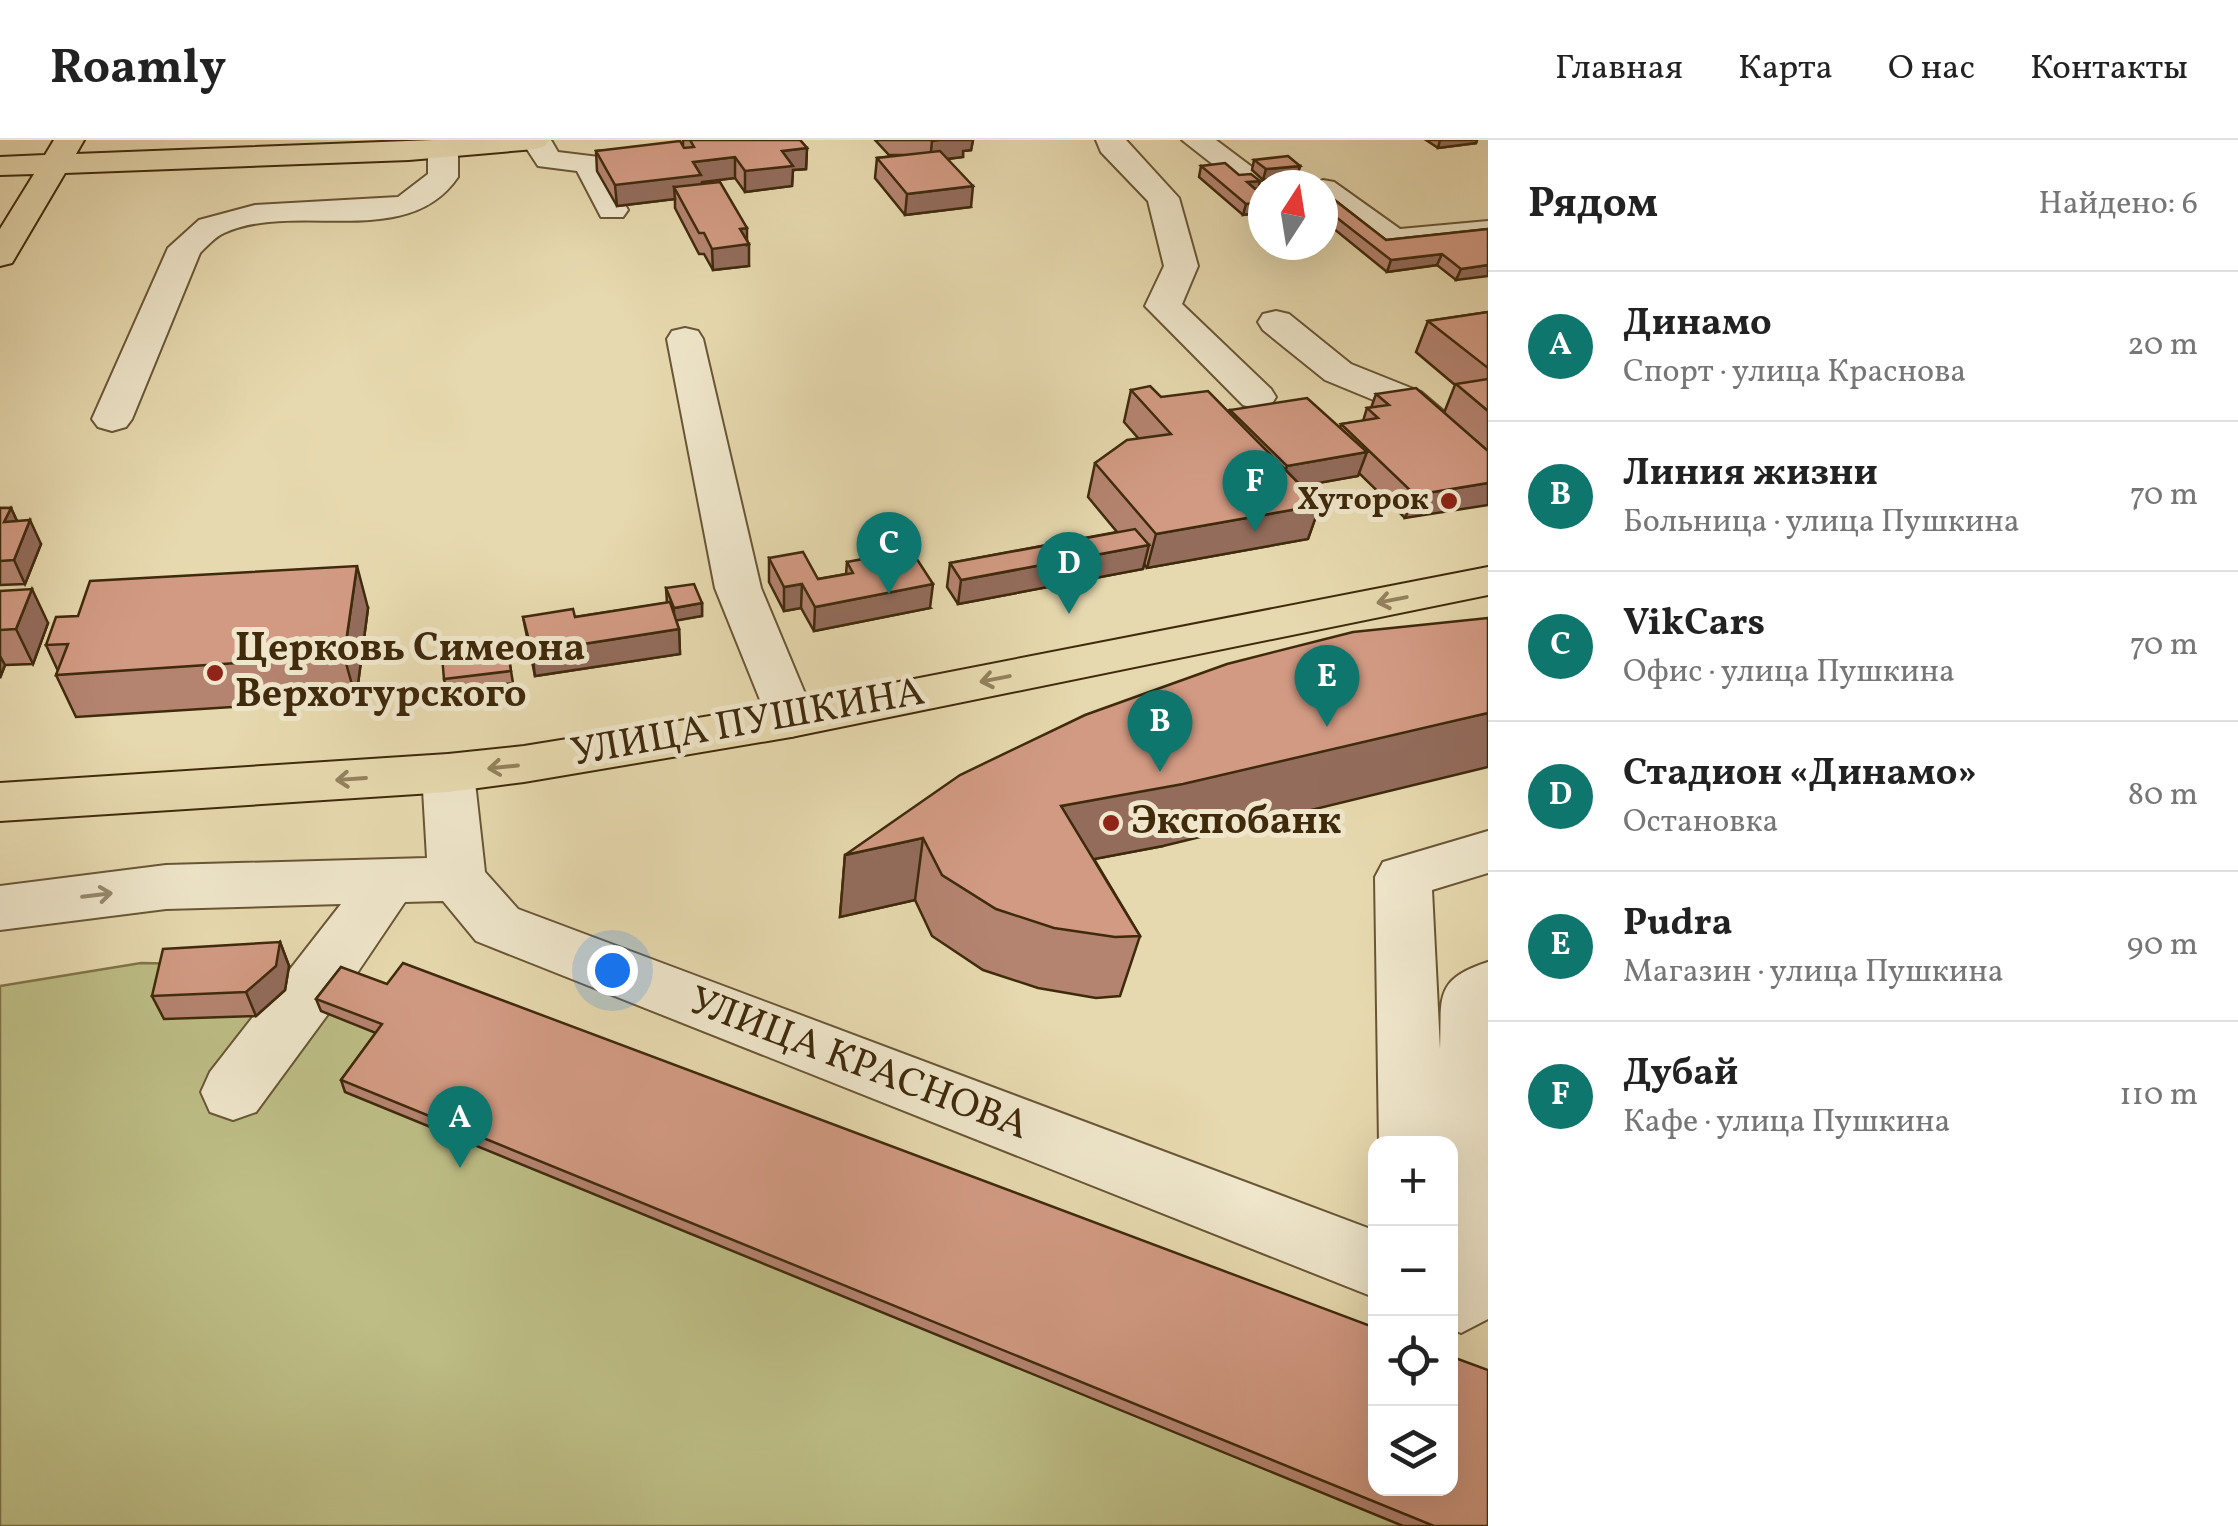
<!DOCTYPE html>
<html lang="ru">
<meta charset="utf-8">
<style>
body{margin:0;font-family:Vollkorn,serif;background:#f2f2f2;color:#222}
.controls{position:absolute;right:30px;bottom:30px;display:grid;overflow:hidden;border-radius:20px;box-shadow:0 10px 40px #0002}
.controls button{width:90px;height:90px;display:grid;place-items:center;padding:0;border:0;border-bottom:2px solid #e0e0e0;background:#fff;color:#222;font:50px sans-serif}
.compass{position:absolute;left:1248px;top:30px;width:90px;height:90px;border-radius:50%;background:#fff;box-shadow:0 10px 40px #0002;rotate:12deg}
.you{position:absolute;left:612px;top:830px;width:35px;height:35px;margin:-25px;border:8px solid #fff;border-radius:50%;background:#1a73e8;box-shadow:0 0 0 15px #1a73e833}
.badge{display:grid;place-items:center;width:65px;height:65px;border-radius:50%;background:#0f766e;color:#fff;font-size:32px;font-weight:700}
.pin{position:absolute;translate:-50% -82px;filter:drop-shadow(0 2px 5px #0008)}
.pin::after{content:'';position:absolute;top:52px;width:35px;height:30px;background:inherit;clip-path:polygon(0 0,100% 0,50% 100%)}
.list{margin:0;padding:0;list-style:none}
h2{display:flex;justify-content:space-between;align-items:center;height:130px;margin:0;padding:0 40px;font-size:42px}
h2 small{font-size:32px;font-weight:400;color:#767676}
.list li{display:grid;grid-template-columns:65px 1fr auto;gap:30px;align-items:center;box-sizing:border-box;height:150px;padding:0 40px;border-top:2px solid #e0e0e0}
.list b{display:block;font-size:38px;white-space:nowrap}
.list p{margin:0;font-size:32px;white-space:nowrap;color:#767676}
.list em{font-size:32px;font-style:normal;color:#767676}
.icon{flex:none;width:55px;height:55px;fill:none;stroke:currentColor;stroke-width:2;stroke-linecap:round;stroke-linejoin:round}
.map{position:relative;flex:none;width:1488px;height:1386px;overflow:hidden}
header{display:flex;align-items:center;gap:60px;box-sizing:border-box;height:140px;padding:0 50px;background:#fff;border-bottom:2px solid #e0e0e0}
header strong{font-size:48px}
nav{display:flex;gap:55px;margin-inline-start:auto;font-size:35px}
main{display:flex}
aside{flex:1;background:#fff}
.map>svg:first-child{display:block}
</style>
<header>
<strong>Roamly</strong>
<nav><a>Главная</a><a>Карта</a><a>О нас</a><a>Контакты</a></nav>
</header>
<main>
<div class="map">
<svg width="1488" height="1386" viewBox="0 0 1488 1386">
<rect width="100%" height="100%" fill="#e7d9af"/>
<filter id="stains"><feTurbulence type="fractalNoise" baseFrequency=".002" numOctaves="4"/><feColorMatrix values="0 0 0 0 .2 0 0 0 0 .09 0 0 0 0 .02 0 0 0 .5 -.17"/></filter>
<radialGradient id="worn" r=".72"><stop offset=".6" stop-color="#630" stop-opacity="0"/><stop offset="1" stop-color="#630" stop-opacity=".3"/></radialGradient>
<polygon fill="#bdbd85" stroke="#7e7448" stroke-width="2.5" points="141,823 289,826 346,839 1376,1348 1450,1348 1488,1386 0,1386 0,846"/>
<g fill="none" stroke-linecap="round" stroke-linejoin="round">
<g stroke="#695635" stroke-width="4">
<g id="minor">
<path d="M447,0L458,8V37C407,112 296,60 224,93C215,97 207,106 200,113L132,279L126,287L112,291L98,287L92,279L168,108L199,80L255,65L398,57L428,34V8L433,2Z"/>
<polygon points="521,0 551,0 558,12 599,17 628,70 623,77 601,77 577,31 538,26"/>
<polygon points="1096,0 1126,0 1179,58 1198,126 1182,164 1271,249 1276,257 1271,265 1257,269 1243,265 1145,166 1164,126 1148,61 1101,12"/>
<polygon points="1182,0 1216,0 1276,45 1263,45 1263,57 1252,55"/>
<polygon points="1323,40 1334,42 1400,89 1488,81 1488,101 1393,110 1381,107 1323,64 1323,45 1310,45"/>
<polygon points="1276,171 1289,174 1351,224 1421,252 1488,309 1488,342 1473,339 1393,268 1325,240 1263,190 1258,182 1263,174"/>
<polygon points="685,188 698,191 703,199 761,448 816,580 809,592 791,597 773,592 715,448 667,199 672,191"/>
<polygon points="448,614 467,620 474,633 485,732 518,769 1376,1091 1376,1158 476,801 443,761 405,762 345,851 256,972 233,980 210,972 201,952 210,932 341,764 166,769 0,790 0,746 166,725 427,718 422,633 429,620"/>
<path d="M1488,691V733L1432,750L1440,909C1442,857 1433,840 1488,822V1179L1461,1193L1450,1188V1004H1379L1375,737L1383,722Z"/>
</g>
</g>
<g stroke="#3f2a0c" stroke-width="4">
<g id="major">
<polygon points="54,0 84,0 76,14 433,0 550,0 545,6 535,9 409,20 65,33 12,123 0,126 0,89 34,34 0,35 0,17 45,15"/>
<polygon points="1488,427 1488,455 791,597 524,642 448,652 0,681 0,643 448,614 524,606 791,563"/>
</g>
</g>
<use href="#minor" fill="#efe6cb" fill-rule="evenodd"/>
<use href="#major" fill="#e7d9af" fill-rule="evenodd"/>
</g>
<g fill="#b58471" stroke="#3f2a0c" stroke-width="2.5">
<polygon points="683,0 800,0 807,8 806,29 793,30 792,46 745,52 735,38 702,42 702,44 747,100 749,126 713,130 704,114 699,114 675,68 675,59 617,66 597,31 596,11 683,5"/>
<polygon points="875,0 973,0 971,10 963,11 963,17 948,19 971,67 905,75 875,38 877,18 903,15 889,15"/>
<polygon points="1426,0 1477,0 1476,3 1438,8"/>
<polygon points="1254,20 1300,26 1297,36 1263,40 1252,30"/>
<polygon points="1201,26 1258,48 1263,48 1263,72 1243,75 1199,37"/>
<polygon points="1323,51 1386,100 1488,89 1456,140 1437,125 1387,132 1323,80"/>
<polygon points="1488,172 1488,343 1405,378 1359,333 1358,336 1301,346 1320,365 1308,399 1147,428 1144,424 1143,429 958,464 947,447 950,423 1117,392 1088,357 1095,323 1138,298 1124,282 1131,250 1229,273 1230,270 1340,288 1341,284 1363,281 1367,268 1371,268 1376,254 1444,273 1455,245 1416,212 1428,181"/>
<polygon points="0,368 11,368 17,381 41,404 25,444 0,445"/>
<polygon points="769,418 818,439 846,434 847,422 930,468 814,491 801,468 784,471 769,442"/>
<polygon points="666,448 702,463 702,476 676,480 679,489 680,514 535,536 523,477 575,477 667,463"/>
<polygon points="0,451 48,483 33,524 5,525 0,538"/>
<polygon points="368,468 356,559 76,577 56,535 58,531 46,505"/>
<polygon points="1488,478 1163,706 1094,719 1140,796 1120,856 1096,858 1038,848 983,830 932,796 915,760 840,777 845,715"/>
<polygon points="507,507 513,543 447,552 444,539"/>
<polygon points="280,802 289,826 285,850 256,876 164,879 152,856"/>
<polygon points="341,827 1488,1386 1403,1386 345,952 341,940 376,893 321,871 316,859"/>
</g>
<g fill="#936c5c" stroke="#3f2a0c" stroke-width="2.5">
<polygon points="940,0 973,0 971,10 963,11 963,17 930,21 932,1"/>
<polygon points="1440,0 1477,0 1476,3 1438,8"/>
<polygon points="807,8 806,29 793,30 792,46 745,52 745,31 782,11"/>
<polygon points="735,17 735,38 702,42 702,55 674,47 675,59 617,66 615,45 693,22"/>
<polygon points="1300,26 1297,36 1263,40 1266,29"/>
<polygon points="1260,41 1258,52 1247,42"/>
<polygon points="973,46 971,67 905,75 907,54"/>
<polygon points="1263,62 1263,72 1243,75 1246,64"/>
<polygon points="747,88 747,105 749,104 749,126 713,130 712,109 740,89"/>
<polygon points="1442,114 1437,125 1387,132 1391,120"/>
<polygon points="1488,125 1488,136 1456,140 1461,129"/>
<polygon points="1367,312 1358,336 1279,350 1287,326"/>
<polygon points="1488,343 1488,365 1405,378 1415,355"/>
<polygon points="1320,365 1308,399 1147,428 1156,394"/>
<polygon points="11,368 22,392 4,382"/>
<polygon points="30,380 41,404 25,444 14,420"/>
<polygon points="1149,405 1143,429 958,464 961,440"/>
<polygon points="357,426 368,468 356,559 344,516"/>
<polygon points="802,444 801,468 784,471 784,447"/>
<polygon points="933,444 930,468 814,491 815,467"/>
<polygon points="32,449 48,483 33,524 16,489"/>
<polygon points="702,463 702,476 674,481 674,468"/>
<polygon points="679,489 680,514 535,536 532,512"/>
<polygon points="0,516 5,525 0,538"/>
<polygon points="1488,573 1488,627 1163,706 1047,728 1061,666"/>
<polygon points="923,698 915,760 840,777 845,715"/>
<polygon points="280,802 289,826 285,850 256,876 246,852"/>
</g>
<g fill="#d29a83" stroke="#3f2a0c" stroke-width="2.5">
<polygon points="690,0 800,0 807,8 782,11 793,26 745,31 735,17 693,22 701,35 615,45 596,11 680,1 684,8 694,7"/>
<polygon points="940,11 973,46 907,54 877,18"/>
<polygon points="1288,16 1300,26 1266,29 1254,20"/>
<polygon points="1225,23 1239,35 1251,34 1260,41 1247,42 1255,49 1263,48 1263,62 1246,64 1201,26"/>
<polygon points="720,42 747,88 740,89 749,104 712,109 704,93 699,93 674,47"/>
<polygon points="1312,42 1315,45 1289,45"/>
<polygon points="1323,51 1386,100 1488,89 1488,125 1461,129 1442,114 1391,120 1323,67"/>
<polygon points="1488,172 1488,228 1428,181"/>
<polygon points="1488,239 1488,271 1456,244"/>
<polygon points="1150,246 1161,257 1208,251 1320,365 1156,394 1095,323 1127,300 1171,294 1131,250"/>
<polygon points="1416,248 1488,311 1488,343 1415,355 1341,284 1378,278 1367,268 1389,265 1376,254"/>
<polygon points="1307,258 1367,312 1287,326 1230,270"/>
<polygon points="0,368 11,368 4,382 30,380 14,420 0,421"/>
<polygon points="1135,389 1149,405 961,440 950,423"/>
<polygon points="911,410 933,444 815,467 802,444 784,447 769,418 803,412 818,439 853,433 847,422"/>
<polygon points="357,426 344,516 56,535 68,504 46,505 56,477 78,476 90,441"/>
<polygon points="694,444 702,463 674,468 666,448"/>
<polygon points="32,449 16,489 0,490 0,451"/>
<polygon points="670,462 679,489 532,512 523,477 573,469 575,477"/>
<polygon points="1488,478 1488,573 1183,644 1061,666 1140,796 1115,797 1054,788 996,769 942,735 923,698 845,715 960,635 1085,575 1227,524 1353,492"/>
<polygon points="507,507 511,531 444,539 442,516"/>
<polygon points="280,802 276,826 246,852 152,856 163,809"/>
<polygon points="403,823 1376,1188 1376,1348 1450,1348 1450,1216 1488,1230 1488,1386 1434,1386 341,940 382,884 316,859 341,827 387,844"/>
</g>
<defs><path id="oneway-shaft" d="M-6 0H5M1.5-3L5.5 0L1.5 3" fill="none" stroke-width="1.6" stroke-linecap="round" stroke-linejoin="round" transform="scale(2.5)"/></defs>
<g stroke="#93825e">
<use href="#oneway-shaft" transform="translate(1392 460) rotate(169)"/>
<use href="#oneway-shaft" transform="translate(995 539) rotate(169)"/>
<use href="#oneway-shaft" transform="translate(503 627) rotate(174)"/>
<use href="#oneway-shaft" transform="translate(351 639) rotate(176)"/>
</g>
<use stroke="#97886c" href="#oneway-shaft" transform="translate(97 755) rotate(-7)"/>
<g fill="#8f2418" stroke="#efe6cb" stroke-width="4">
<circle cx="1449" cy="361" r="10"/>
<circle cx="215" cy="533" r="10"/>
<circle cx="1111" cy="683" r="10"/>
</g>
<g text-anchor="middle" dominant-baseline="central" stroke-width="10" stroke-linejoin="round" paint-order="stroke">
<g font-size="32" font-weight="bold" fill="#3f2a0c" stroke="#efe6cb" text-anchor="end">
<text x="1429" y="361">Хуторок</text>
</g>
<g font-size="40" font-weight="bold" fill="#3f2a0c" stroke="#efe6cb" text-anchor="start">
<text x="235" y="510">Церковь Симеона<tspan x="235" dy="46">Верхотурского</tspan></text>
<text x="1131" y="683">Экспобанк</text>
</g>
<g font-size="40" fill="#3f2a0c" stroke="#efe6cb">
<text transform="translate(748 584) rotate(-10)">УЛИЦА ПУШКИНА</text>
<text transform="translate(858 925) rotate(21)">УЛИЦА КРАСНОВА</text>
</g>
</g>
<rect width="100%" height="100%" filter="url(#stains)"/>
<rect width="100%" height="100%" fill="url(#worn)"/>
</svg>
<div class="controls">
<button>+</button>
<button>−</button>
<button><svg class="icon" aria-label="locate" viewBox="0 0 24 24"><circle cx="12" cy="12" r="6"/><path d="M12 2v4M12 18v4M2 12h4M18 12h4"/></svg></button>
<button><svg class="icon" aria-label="layers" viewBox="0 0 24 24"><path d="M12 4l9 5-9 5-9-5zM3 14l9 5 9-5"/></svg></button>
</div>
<svg class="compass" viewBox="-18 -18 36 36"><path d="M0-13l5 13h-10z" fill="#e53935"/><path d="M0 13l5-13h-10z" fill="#767676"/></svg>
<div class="you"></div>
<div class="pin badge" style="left:460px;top:1028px">A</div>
<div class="pin badge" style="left:1160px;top:632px">B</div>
<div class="pin badge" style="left:889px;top:454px">C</div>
<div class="pin badge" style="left:1069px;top:474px">D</div>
<div class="pin badge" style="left:1327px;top:587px">E</div>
<div class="pin badge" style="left:1255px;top:392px">F</div>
</div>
<aside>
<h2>Рядом<small>Найдено: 6</small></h2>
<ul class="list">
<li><span class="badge">A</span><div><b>Динамо</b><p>Спорт · улица Краснова</p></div><em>20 m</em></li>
<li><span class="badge">B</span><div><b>Линия жизни</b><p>Больница · улица Пушкина</p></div><em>70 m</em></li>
<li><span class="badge">C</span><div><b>VikCars</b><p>Офис · улица Пушкина</p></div><em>70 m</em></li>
<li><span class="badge">D</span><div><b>Стадион «Динамо»</b><p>Остановка</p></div><em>80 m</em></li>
<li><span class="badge">E</span><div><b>Pudra</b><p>Магазин · улица Пушкина</p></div><em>90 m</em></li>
<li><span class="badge">F</span><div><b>Дубай</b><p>Кафе · улица Пушкина</p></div><em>110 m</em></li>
</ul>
</aside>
</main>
